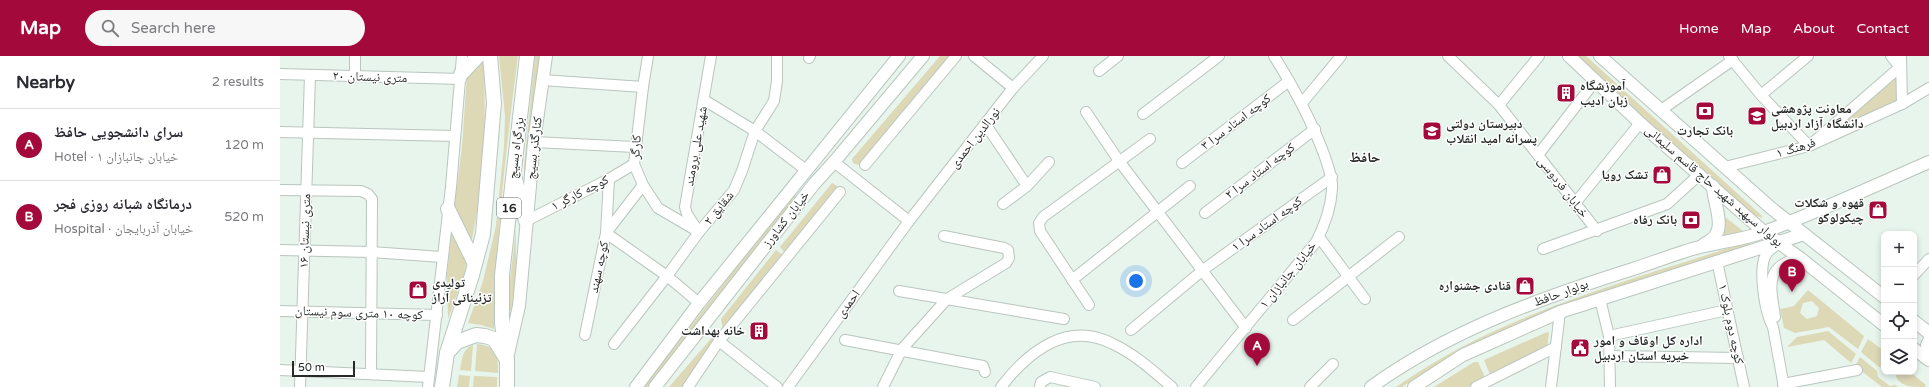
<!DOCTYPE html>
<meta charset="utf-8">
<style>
body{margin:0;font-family:"Varela Round","Noto Naskh Arabic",sans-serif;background:#f7f7f7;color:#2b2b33}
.controls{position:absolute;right:12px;bottom:12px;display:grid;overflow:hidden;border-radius:8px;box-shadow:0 2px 6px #0003}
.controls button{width:36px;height:36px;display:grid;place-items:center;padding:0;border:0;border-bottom:1px solid #e1e1e2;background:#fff;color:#2b2b33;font:20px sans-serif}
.scale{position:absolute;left:12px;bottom:10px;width:63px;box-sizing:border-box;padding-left:4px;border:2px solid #262b28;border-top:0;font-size:11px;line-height:14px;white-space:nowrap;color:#262b28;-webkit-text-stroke:3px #fff;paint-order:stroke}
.you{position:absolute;left:856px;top:225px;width:14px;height:14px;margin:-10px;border:3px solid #fff;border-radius:50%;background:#1a73e8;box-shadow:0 0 0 6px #1a73e833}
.badge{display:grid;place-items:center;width:26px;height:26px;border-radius:50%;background:#a4093c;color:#fff;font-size:13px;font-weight:700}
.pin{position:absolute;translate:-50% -33px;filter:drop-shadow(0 1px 2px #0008)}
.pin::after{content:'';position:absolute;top:21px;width:14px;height:12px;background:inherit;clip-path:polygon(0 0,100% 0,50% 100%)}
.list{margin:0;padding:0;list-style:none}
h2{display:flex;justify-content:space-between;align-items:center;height:52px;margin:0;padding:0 16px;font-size:17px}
h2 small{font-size:13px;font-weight:400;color:#7c7c81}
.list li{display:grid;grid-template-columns:26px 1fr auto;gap:12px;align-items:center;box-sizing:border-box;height:72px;padding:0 16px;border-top:1px solid #e1e1e2}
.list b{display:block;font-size:15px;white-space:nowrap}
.list p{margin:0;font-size:13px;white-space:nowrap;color:#7c7c81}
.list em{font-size:13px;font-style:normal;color:#7c7c81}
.icon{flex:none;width:22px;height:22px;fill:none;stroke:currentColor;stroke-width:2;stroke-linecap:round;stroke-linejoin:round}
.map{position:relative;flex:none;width:1649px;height:331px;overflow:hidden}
header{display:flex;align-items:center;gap:24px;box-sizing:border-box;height:56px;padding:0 20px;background:#a4093c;color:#fff}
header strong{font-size:19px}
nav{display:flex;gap:22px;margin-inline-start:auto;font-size:14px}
.search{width:280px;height:36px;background:#f7f7f7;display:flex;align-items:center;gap:10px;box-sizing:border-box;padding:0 14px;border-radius:22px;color:#7c7c81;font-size:15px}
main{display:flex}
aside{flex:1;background:#fff}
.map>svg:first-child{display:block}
</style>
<header>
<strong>Map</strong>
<div class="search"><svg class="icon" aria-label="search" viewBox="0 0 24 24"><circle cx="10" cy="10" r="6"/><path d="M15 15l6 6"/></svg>Search here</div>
<nav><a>Home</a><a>Map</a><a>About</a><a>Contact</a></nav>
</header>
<main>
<aside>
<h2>Nearby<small>2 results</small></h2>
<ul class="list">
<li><span class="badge">A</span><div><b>سرای دانشجویی حافظ</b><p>Hotel · خیابان جانبازان ۱</p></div><em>120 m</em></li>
<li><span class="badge">B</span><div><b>درمانگاه شبانه روزی فجر</b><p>Hospital · خیابان آذربایجان</p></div><em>520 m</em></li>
</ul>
</aside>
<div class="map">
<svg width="1649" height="331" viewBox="0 0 1649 331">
<rect width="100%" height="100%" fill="#e7f5ed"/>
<g fill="#ddd8b6" fill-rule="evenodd">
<path d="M219,0H238C226,90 216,182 214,273L201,269L188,267L203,225L216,170L224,90L225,60Z"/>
<polygon points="255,0 261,0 256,29 244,147 244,110"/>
<polygon points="660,0 671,0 578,109 573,107 572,103"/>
<polygon points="1297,0 1306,0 1479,157 1482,160 1482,162 1474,159 1409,103"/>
<polygon points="204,1 205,76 202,129 191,189 174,154 182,91 187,18"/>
<polygon points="1617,20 1617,44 1558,71"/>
<polygon points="552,127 559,131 506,198 500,191"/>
<polygon points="513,139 517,140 368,331 363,331"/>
<polygon points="1445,161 1463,175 1441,181 1445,170"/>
<polygon points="172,174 187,203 184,219 168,263 167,218"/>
<polygon points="236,174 236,250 233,258 227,249"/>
<path d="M1464,187H1470V189L1178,296L1122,331H1116C1219,258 1345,226 1464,187Z"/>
<polygon points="496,194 504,200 443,274 441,263"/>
<path d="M1528,234L1584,280L1578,293L1549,271L1515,277L1504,272L1500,253L1514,250ZM1532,245L1539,252L1537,260L1527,263L1520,257L1523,247Z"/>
<polygon points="1548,275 1576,298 1571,307 1544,284 1507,291 1517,281"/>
<polygon points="1267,276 1269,277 1267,292 1211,321 1204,304"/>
<polygon points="436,277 440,279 402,331 389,331"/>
<polygon points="1588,283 1604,295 1604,312 1599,311 1581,296"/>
<path d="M197,288C217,290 218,300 218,317L195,315Z"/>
<path d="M193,289L191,315L180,314C182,304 182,293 193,289Z"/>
<polygon points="1580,301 1597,315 1598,321 1610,330 1616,329 1618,331 1602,331 1575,310"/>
<polygon points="1194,306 1198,306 1204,319 1204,323 1189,331 1154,331"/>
<path d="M1619,316H1630L1646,329L1645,331C1633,331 1620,331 1616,320Z"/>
<polygon points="179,319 190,320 189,331 177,331"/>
<polygon points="194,320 217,321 217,331 193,331"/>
</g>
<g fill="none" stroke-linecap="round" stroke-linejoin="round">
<g stroke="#b9c6be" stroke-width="12">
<g id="minor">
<polyline points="368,0 363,31 354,108 363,129 378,152 419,176"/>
<polyline points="694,0 733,32"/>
<polyline points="1168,0 1219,49 1317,175"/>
<polyline points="1449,0 1481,39 1529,90 1620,11 1611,0"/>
<polyline points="1621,0 1622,48"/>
<polyline points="529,2 530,0"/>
<polyline points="819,15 838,0"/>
<polyline points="0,18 181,23"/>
<polyline points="75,20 75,0"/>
<polyline points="262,24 363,31"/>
<polyline points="1481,39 1528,0"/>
<polyline points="424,44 475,75 526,114"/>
<polyline points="1022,47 1061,0"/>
<polyline points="1219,49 1259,0"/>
<polyline points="1381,54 1453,4"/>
<polyline points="806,56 839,105 966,272"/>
<polyline points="863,58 939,0"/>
<polyline points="706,69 747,130 723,148"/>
<polyline points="0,76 175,80"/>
<polyline points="254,86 355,91"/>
<polyline points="1258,99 1316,24"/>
<polyline points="554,106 629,165"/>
<polyline points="902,107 1009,25"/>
<polyline points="585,109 676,0"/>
<polyline points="1445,111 1529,90 1622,48 1649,32"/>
<polyline points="747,130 769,106"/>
<polyline points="0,134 81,135 88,138 92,143 91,318"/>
<polyline points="1296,146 1360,67"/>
<polyline points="925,157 1035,73"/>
<polyline points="246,165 329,123 354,108"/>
<polyline points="418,175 407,158 405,151 431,0"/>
<polyline points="326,177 387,220 419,247"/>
<polyline points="326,177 329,123"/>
<polyline points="1039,181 1085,243"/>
<path d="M1499,187C1495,190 1490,193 1487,197C1477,210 1485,257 1493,271L1504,331"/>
<polyline points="1263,193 1387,148 1420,118"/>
<polyline points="0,194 91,196 162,201"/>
<polyline points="1437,205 1464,331"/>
<polyline points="1634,219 1649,203"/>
<polyline points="792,224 910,130"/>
<polyline points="619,235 784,263"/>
<polyline points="1320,243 1329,280 1330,331"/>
<polyline points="809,249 760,175 759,167 763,161 870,83"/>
<polyline points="0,255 157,259"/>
<path d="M1495,261C1491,231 1483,210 1520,202"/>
<polyline points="1013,264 1119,181"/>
<polyline points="851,274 923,214 1052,121"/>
<polyline points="305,279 326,177 363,129"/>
<polyline points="1329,280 1447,254"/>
<polyline points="565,284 703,310 705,316"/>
<polyline points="439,285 497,331"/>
<polyline points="334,288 387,220 419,176 454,134 462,115 475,75 494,45 497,25 497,0"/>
<polyline points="1330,300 1458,302"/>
<polyline points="0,314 149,321"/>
<polyline points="1503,328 1577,314"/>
<polyline points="20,331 30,19"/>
<polyline points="148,331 171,131 182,0"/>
<polyline points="408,331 439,285 560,136"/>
<polyline points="508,331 629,165 733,32 763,0"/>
<polyline points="603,331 622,293 667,243 726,207 729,202 728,194 724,192 664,180"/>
<path d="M721,331C748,296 787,264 833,288C855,298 874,316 892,331"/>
<polyline points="760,331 761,326 770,321 815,331"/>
<path d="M916,331L1036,186C1045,169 1051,152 1052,133C1053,122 1048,111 1045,101C1032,65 1014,32 994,0"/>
<polyline points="1030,331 1053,308"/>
<polyline points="1196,331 1276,291"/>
<polyline points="1271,331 1280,256"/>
</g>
</g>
<g stroke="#b9c6be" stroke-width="14">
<g id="major">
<polyline points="1289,0 1360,67 1484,176 1520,202 1604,269"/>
<polyline points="1320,0 1491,152 1604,241"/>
<path d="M1424,188C1451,177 1433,150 1433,130"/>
<polyline points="1634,265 1649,277"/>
<polyline points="1649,285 1647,289 1649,293"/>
<polyline points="1634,293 1649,304"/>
<polyline points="228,298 239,250 254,86 266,0"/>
<polyline points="356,331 419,247 619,0"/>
<polyline points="375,331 534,128 554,106 643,0"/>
<path d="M1091,331C1170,274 1261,242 1353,213C1374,206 1395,198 1416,192C1439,186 1462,184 1484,176C1540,155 1594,130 1649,106"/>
<polyline points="1134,331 1183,299 1280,256 1524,178"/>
</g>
</g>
<g stroke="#b9c6be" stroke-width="16">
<g id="highway">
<polyline points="181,18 198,0"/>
<polyline points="235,123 246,165"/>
<polyline points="168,153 195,208"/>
<polyline points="167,297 192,219 203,178 214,47 210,0"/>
<polyline points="227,304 222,267 222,219 247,0"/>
<polyline points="162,331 167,297 177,286 196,279 205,280 214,283 227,304 227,331"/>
</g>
</g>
<use href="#minor" stroke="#fff" stroke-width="10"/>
<use href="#major" stroke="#fff" stroke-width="12"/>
<use href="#highway" stroke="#fff" stroke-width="14"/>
</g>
<defs>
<g id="building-square" transform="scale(1)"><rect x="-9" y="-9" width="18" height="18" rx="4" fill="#a4093c" stroke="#fff"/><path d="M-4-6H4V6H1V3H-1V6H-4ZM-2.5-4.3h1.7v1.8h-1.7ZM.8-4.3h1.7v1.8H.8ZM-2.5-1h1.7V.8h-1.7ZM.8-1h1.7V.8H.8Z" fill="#fff"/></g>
<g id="bank-square" transform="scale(1)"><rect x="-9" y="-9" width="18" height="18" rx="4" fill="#a4093c" stroke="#fff"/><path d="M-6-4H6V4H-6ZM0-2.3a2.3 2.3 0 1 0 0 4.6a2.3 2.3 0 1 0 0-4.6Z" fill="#fff"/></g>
<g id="university-square" transform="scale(1)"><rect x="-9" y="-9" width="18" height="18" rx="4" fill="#a4093c" stroke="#fff"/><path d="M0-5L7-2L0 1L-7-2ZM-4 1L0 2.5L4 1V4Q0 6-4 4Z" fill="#fff"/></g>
<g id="school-square" transform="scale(1)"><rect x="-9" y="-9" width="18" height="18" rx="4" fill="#a4093c" stroke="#fff"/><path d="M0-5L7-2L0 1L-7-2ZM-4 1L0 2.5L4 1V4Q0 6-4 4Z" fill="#fff"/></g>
<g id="shop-square" transform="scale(1)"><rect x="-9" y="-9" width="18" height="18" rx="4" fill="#a4093c" stroke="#fff"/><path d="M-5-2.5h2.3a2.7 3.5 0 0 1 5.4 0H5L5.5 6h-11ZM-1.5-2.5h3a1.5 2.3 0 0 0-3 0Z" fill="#fff"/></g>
<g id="civic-square" transform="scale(1)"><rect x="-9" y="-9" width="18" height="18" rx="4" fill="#a4093c" stroke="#fff"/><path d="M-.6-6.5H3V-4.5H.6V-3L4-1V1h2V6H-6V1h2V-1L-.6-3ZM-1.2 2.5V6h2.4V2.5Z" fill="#fff"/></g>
</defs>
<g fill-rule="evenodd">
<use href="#building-square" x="1286" y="37"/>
<use href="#bank-square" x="1425" y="55"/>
<use href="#university-square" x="1477" y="60"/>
<use href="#school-square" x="1152" y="75"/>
<use href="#shop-square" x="1382" y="119"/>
<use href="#shop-square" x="1598" y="154"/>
<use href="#bank-square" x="1411" y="164"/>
<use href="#shop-square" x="1245" y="230"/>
<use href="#shop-square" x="138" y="234"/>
<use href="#building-square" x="479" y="275"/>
<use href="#civic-square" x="1300" y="292"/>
</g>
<g text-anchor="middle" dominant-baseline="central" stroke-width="3" stroke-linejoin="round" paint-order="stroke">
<rect fill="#fff" stroke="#676b68" stroke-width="1" x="217" y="142" width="24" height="20" rx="3"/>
<g font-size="12" font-weight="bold" fill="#262b28">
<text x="229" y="152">16</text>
</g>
<g font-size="13" fill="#262b28" stroke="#fff">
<text transform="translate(90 21) rotate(2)">۲۰ متری نیستان</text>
<text transform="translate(956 66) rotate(-37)">کوچه استاد سرا ۳</text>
<text transform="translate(695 82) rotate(-52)">نورالدین احمدی</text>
<text transform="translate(416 90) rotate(-80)">شهید علی برومند</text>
<text transform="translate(356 91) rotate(-86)">کارگر</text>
<text transform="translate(236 92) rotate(-83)">بزرگراه بسیج</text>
<text transform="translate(254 92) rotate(-83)">کنارگذر بسیج</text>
<text transform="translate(1516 92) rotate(-17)">فرهنگ ۱</text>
<text transform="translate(980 115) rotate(-37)">کوچه استاد سرا ۲</text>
<text transform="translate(1434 130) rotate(41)">بولوار سپهبد شهید حاج قاسم سلیمانی</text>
<text transform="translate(1283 131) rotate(52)">خیابان فردوسی</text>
<text transform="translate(300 137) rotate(-27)">کوچه کارگر ۱</text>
<text transform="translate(439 152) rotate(-51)">شقایق ۲</text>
<text transform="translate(506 163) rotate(-52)">خیابان کشاورز</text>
<text transform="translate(987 168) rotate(-36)">کوچه استاد سرا ۱</text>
<text transform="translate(25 175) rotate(-88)">۱۶ متری نیستان</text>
<text transform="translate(319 211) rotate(-78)">کوچه سهند</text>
<text transform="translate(1008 219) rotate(-51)">خیابان جانبازان ۱</text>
<text transform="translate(1281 237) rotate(-20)">بولوار حافظ</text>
<text transform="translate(568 248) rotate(-54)">احمدی</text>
<text transform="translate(79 257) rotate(2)">کوچه ۱۰ متری سوم نیستان</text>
<text transform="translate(1451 268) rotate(78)">کوچه دوم بلوک ۱</text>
</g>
<g font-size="13" font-weight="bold" fill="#262b28" stroke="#fff" text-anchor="start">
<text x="1300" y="30">آموزشگاه<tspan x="1300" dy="15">زبان ادیب</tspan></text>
<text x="1491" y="53">معاونت پژوهشی<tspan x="1491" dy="15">دانشگاه آزاد اردبیل</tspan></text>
<text x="1166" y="68">دبیرستان دولتی<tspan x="1166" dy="15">پسرانه امید انقلاب</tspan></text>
<text x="1425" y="75" text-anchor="middle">بانک تجارت</text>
<text x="1368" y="119" text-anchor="end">تشک رویا</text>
<text x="1584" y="147" text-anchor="end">قهوه و شکلات<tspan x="1584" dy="15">چیکولوکو</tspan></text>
<text x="1397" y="164" text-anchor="end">بانک رفاه</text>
<text x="152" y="227">تولیدی<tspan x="152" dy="15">تزئیناتی آراز</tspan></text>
<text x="1231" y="230" text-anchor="end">قنادی جشنواره</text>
<text x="465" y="275" text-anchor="end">خانه بهداشت</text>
<text x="1314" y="285">اداره کل اوقاف و امور<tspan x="1314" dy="15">خیریه استان اردبیل</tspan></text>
</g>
<g font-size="14" font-weight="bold" fill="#262b28" stroke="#fff">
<text x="1085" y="101">حافظ</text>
</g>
</g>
</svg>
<div class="controls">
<button>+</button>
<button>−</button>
<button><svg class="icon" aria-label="locate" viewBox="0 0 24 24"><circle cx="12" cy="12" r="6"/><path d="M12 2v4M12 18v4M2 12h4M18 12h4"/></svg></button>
<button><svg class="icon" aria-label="layers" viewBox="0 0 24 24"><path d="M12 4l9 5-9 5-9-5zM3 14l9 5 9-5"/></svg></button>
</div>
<div class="scale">50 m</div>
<div class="you"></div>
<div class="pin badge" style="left:977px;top:310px">A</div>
<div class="pin badge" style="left:1512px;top:236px">B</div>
</div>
</main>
